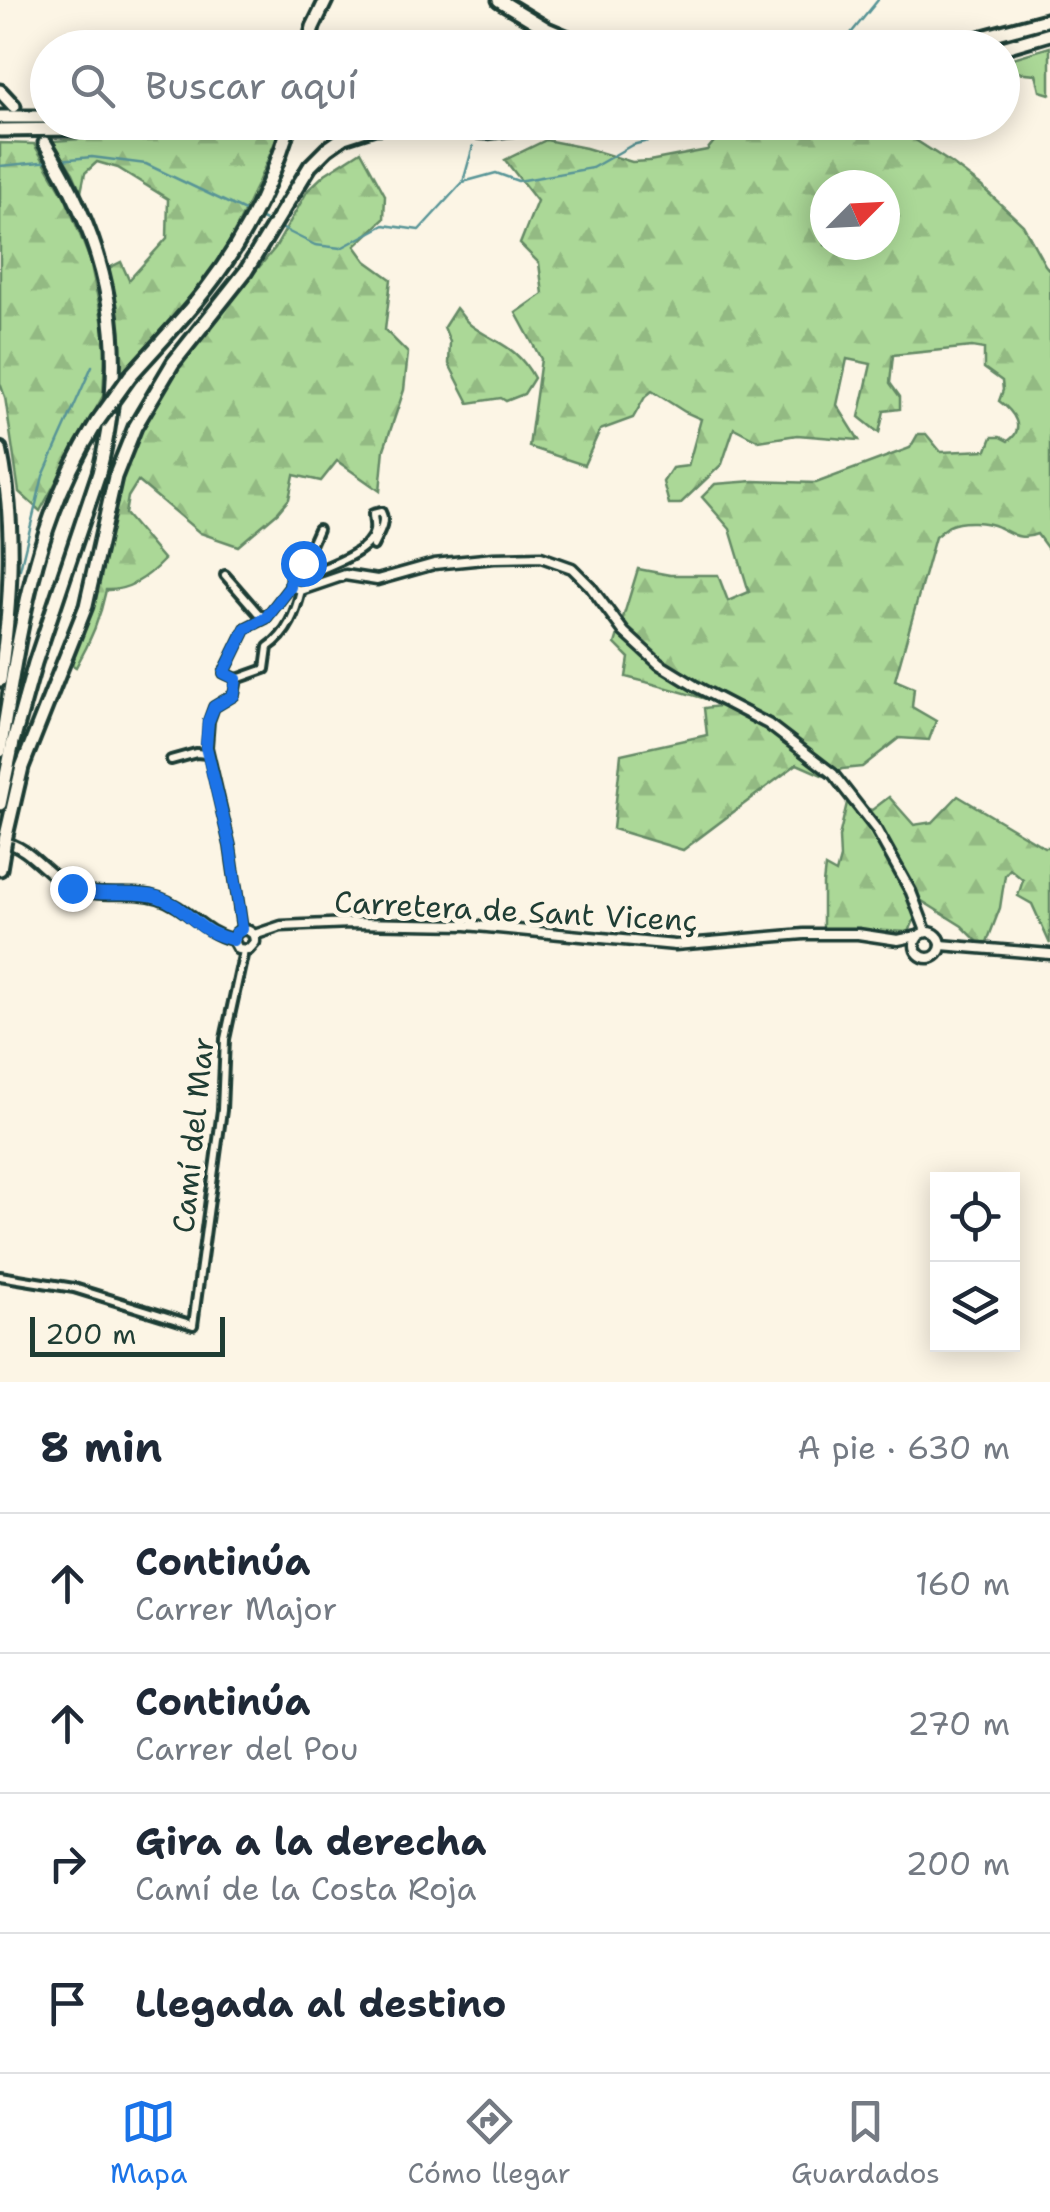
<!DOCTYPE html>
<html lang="es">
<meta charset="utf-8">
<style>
body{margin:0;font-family:"Shantell Sans",sans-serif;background:#f2f2f3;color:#1f2937}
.controls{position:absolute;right:30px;bottom:30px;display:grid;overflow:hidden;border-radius:0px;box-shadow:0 5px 25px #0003}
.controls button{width:90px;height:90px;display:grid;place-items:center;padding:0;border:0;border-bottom:2px solid #e0e1e3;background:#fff;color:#1f2937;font:50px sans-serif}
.compass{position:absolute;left:810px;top:170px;width:90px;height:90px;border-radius:50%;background:#fff;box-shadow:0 5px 25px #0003;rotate:66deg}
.scale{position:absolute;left:30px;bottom:25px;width:195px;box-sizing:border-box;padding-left:10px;border:5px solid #1f3d34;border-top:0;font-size:28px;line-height:35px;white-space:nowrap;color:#1f3d34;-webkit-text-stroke:8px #fcf5e5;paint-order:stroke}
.stop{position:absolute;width:30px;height:30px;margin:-22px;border:8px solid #1a73e8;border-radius:50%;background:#fff}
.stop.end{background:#1a73e8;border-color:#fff;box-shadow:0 2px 10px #0008}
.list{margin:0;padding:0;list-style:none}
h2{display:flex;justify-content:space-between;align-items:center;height:130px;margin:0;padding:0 40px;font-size:42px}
h2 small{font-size:32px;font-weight:400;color:#747a83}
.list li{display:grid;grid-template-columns:65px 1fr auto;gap:30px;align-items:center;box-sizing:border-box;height:140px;padding:0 40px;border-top:2px solid #e0e1e3}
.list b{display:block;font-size:38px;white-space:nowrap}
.list p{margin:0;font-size:32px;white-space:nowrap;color:#747a83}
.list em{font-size:32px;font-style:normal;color:#747a83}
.icon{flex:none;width:55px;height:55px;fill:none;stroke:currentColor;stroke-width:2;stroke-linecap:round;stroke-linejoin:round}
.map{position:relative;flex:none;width:1050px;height:1382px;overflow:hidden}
.search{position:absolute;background:#fff;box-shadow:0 5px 25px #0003;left:30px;right:30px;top:30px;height:110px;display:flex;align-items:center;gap:25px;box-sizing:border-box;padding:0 35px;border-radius:55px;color:#747a83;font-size:38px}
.sheet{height:690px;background:#fff}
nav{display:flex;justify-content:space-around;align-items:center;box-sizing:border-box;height:140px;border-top:2px solid #e0e1e3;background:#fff;font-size:28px;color:#747a83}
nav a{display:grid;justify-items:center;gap:5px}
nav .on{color:#1a73e8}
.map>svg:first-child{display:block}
</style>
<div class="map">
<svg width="1050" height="1382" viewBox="0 0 1050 1382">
<defs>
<pattern id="forest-firs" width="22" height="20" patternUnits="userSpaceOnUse" patternTransform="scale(2.5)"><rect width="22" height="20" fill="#abd897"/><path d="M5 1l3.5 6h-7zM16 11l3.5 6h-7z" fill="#93ba83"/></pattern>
</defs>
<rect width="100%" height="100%" fill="#fcf5e5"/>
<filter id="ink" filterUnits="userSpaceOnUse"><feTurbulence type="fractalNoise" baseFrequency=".01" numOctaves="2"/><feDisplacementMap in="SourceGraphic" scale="20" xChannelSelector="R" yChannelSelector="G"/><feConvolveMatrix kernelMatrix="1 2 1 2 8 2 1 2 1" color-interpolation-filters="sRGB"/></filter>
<g filter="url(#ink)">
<g fill="url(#forest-firs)" stroke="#658a66" stroke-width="2.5" fill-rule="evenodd">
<polygon points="1050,47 1050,94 1040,91 1036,74 1003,71 1003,63 1006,60"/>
<path d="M260,123H283C269,156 256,190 239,223C211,280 169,333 121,376L117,310L107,269L121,262L129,280L167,238L168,199L118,168L97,162L85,173L81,192L73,173L52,141L211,130Z"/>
<path d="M741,123H889L951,163L981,186L1023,225L1045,265L1050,271V552L1037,534C1020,541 1013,534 998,527C986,521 961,520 949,526C944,529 940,533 935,537L895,680L914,688L912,707L936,721L929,740L899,738L862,767L842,769L824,776L797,764L683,850L613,829L621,754L707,735L704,708L727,705C694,696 660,685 626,677L629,658L615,644L638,569L670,575H718L728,601L749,592L730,529L702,497L715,484L754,481L816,483L910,448L918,434H926L941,452L987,450L992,437H1000L1008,441C1027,429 1013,411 999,401L1003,390L1002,381L984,368V349L972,347L893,355L890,383L900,397V409L884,411L879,433L859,417L871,364L847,359L837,405L859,440L797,435L759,441L734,428L722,464L680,504H669L663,482L672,468L688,466L701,419L685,412L652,391L645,397L633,418L600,430L584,465L529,447L541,359L516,313L543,294L539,263L520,244L537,201L505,160L546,140L586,148L632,162L649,161L707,150L727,126ZM825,185H885V245H825Z"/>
<polygon points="0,143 34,144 66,199 90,260 106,339 103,396 40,511 19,492 5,397 0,383"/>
<path d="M361,151L385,195L384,219L355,246L366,261L391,279L385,330L408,353L404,390L384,449L380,491L337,461L321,481L294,475L289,499L278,512L238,546L200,533L138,481L128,497L125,514L164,560C149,576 129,591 106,590C100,619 91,641 76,667L70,664L90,615L117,488L137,436L163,387L183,358L275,248L308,190L325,174Z"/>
<path d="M456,308C461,314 466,322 472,326C499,345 517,346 534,378L524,394L506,401L501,398L469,403L449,364L450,342L444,327Z"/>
<polygon points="958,796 1044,847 1050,847 1050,944 1032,904 1018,896 1023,880 1010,869 1005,875 1000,908 987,942 978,942 962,926 922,901 909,932 823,928 823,884 825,867 836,873 840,858 839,837 847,803 872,810 889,797 914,825 933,822"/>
</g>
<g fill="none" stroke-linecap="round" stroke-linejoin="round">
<g stroke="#599597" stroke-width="2.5">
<polyline points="839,48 878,0"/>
<polyline points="59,160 92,157 146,164 249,213"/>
<polyline points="0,166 51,161"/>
<polyline points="463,182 473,146"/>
<polyline points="257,217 272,224"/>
<polyline points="279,227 315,245 341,248 384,225 419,230 463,182 496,173 518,181 592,168 632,145 723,122"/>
<polyline points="20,569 43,476 92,366"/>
</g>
<g stroke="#1f3d34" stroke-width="14">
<g id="minor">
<path d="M303,563L312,573C330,565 371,552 374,531C375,525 373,519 373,514L381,512C387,523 378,535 373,546"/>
<polyline points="303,563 318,529"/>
<polyline points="225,575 258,613 265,618"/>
<polyline points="290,587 291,565 303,563"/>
<polyline points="237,679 234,695 214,707 209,721 207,747 230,846 242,929"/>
<path d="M237,679L265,669L268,647C288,634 296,611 301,590L290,587"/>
<polyline points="237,679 224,673 246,628 266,618 290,587"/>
<polyline points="171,760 196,753 207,754"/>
<polyline points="0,1276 74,1288 193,1325 222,1110 225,1039 244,951"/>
</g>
</g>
<g stroke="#1f3d34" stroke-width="15">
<g id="tertiary">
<polyline points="301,590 345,575 377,580 434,564 494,558 541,557 572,568 590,586 624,632 659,664 695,686 768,724 833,774 876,829 911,892 926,931"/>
<path d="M4,842C30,847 45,874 68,885C98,901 129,888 159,898C189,908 201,932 233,940"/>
<circle cx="928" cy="945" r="13"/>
<polyline points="254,935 281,926 351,923 466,925 675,945 804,934 858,934 898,940 917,936"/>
<polyline points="233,940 238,949 248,950 255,942 254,935"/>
<path d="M233,940C236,929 246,926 254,935"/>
<polyline points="941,945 1050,954"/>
</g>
</g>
<g stroke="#1f3d34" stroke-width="19">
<g id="motorway">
<polyline points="499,0 547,29 592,48"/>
<polyline points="308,48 313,27 326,0"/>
<polyline points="942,48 1050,19"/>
<polyline points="1002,48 1050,34"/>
<polyline points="0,91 14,106"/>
<polyline points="0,117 48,117"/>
<polyline points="0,130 75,129 157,122"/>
<path d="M130,376C156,347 183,319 207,288C245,239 273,182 290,122"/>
<path d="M0,449C16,525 11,604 0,680"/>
<path d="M0,751C20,633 32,525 97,422"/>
<path d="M0,804L13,742L35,663L99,473C130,350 111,251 45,143"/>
<polyline points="5,840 22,767 86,606 115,477 135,427 173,363 246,271 310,166 327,149 344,137 375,127 393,126 486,132 527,127 539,122"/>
<polyline points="0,869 3,851"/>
</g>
</g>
<use href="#minor" stroke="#fcf5e5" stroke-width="6"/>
<use href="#tertiary" stroke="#fcf5e5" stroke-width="8"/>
<use href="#motorway" stroke="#fcf5e5" stroke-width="11"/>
<g stroke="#1f3d34" stroke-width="19" stroke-linecap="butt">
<g id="motorway-bridge">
<polyline points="97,422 130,376"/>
<polyline points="3,851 5,840"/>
</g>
</g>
<use href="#motorway-bridge" stroke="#fcf5e5" stroke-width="11"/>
</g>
</g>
<g fill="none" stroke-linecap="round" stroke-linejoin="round" filter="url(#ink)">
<path stroke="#1a73e8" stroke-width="12" d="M72,888C100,899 129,889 158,897C177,903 188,917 204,928C212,934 223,937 233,940L236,933L242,929L230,846L206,747L208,722L214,707L234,695L236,679L224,673L246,628L266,618L290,587L291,565L303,563"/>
</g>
<g text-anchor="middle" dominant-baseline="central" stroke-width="10" stroke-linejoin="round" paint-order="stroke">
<g font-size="30" fill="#1f3d34" stroke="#fcf5e5">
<text transform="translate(516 911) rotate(3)">Carretera de Sant Vicenç</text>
<text transform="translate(193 1135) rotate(-84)">Camí del Mar</text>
</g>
</g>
</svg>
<div class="controls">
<button><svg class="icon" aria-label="locate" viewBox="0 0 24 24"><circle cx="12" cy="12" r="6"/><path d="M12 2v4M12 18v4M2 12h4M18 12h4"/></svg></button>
<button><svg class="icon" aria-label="layers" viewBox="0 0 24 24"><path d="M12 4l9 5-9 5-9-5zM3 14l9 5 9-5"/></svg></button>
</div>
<svg class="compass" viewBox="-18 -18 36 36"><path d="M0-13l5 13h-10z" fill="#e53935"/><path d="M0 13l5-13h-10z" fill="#747a83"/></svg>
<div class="scale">200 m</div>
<div class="stop" style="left:303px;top:563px"></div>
<div class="stop end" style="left:72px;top:888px"></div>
<div class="search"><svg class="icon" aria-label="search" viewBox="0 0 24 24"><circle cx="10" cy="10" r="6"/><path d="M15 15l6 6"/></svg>Buscar aquí</div>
</div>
<section class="sheet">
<h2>8 min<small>A pie · 630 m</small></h2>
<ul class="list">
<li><svg class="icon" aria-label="ahead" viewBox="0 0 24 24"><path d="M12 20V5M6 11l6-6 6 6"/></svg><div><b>Continúa</b><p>Carrer Major</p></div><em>160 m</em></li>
<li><svg class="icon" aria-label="ahead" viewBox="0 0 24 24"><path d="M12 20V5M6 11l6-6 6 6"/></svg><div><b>Continúa</b><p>Carrer del Pou</p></div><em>270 m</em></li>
<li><svg class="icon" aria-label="right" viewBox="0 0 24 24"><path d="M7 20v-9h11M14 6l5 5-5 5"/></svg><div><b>Gira a la derecha</b><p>Camí de la Costa Roja</p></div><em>200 m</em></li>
<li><svg class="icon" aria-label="arrive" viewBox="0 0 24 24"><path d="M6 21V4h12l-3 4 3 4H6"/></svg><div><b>Llegada al destino</b></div></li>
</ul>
</section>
<nav>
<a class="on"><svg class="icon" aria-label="map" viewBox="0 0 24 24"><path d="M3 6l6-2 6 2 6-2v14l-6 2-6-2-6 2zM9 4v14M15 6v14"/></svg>Mapa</a>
<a><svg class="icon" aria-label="directions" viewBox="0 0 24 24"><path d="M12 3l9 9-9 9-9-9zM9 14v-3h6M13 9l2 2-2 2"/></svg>Cómo llegar</a>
<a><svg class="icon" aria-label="saved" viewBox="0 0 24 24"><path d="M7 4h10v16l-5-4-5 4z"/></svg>Guardados</a>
</nav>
